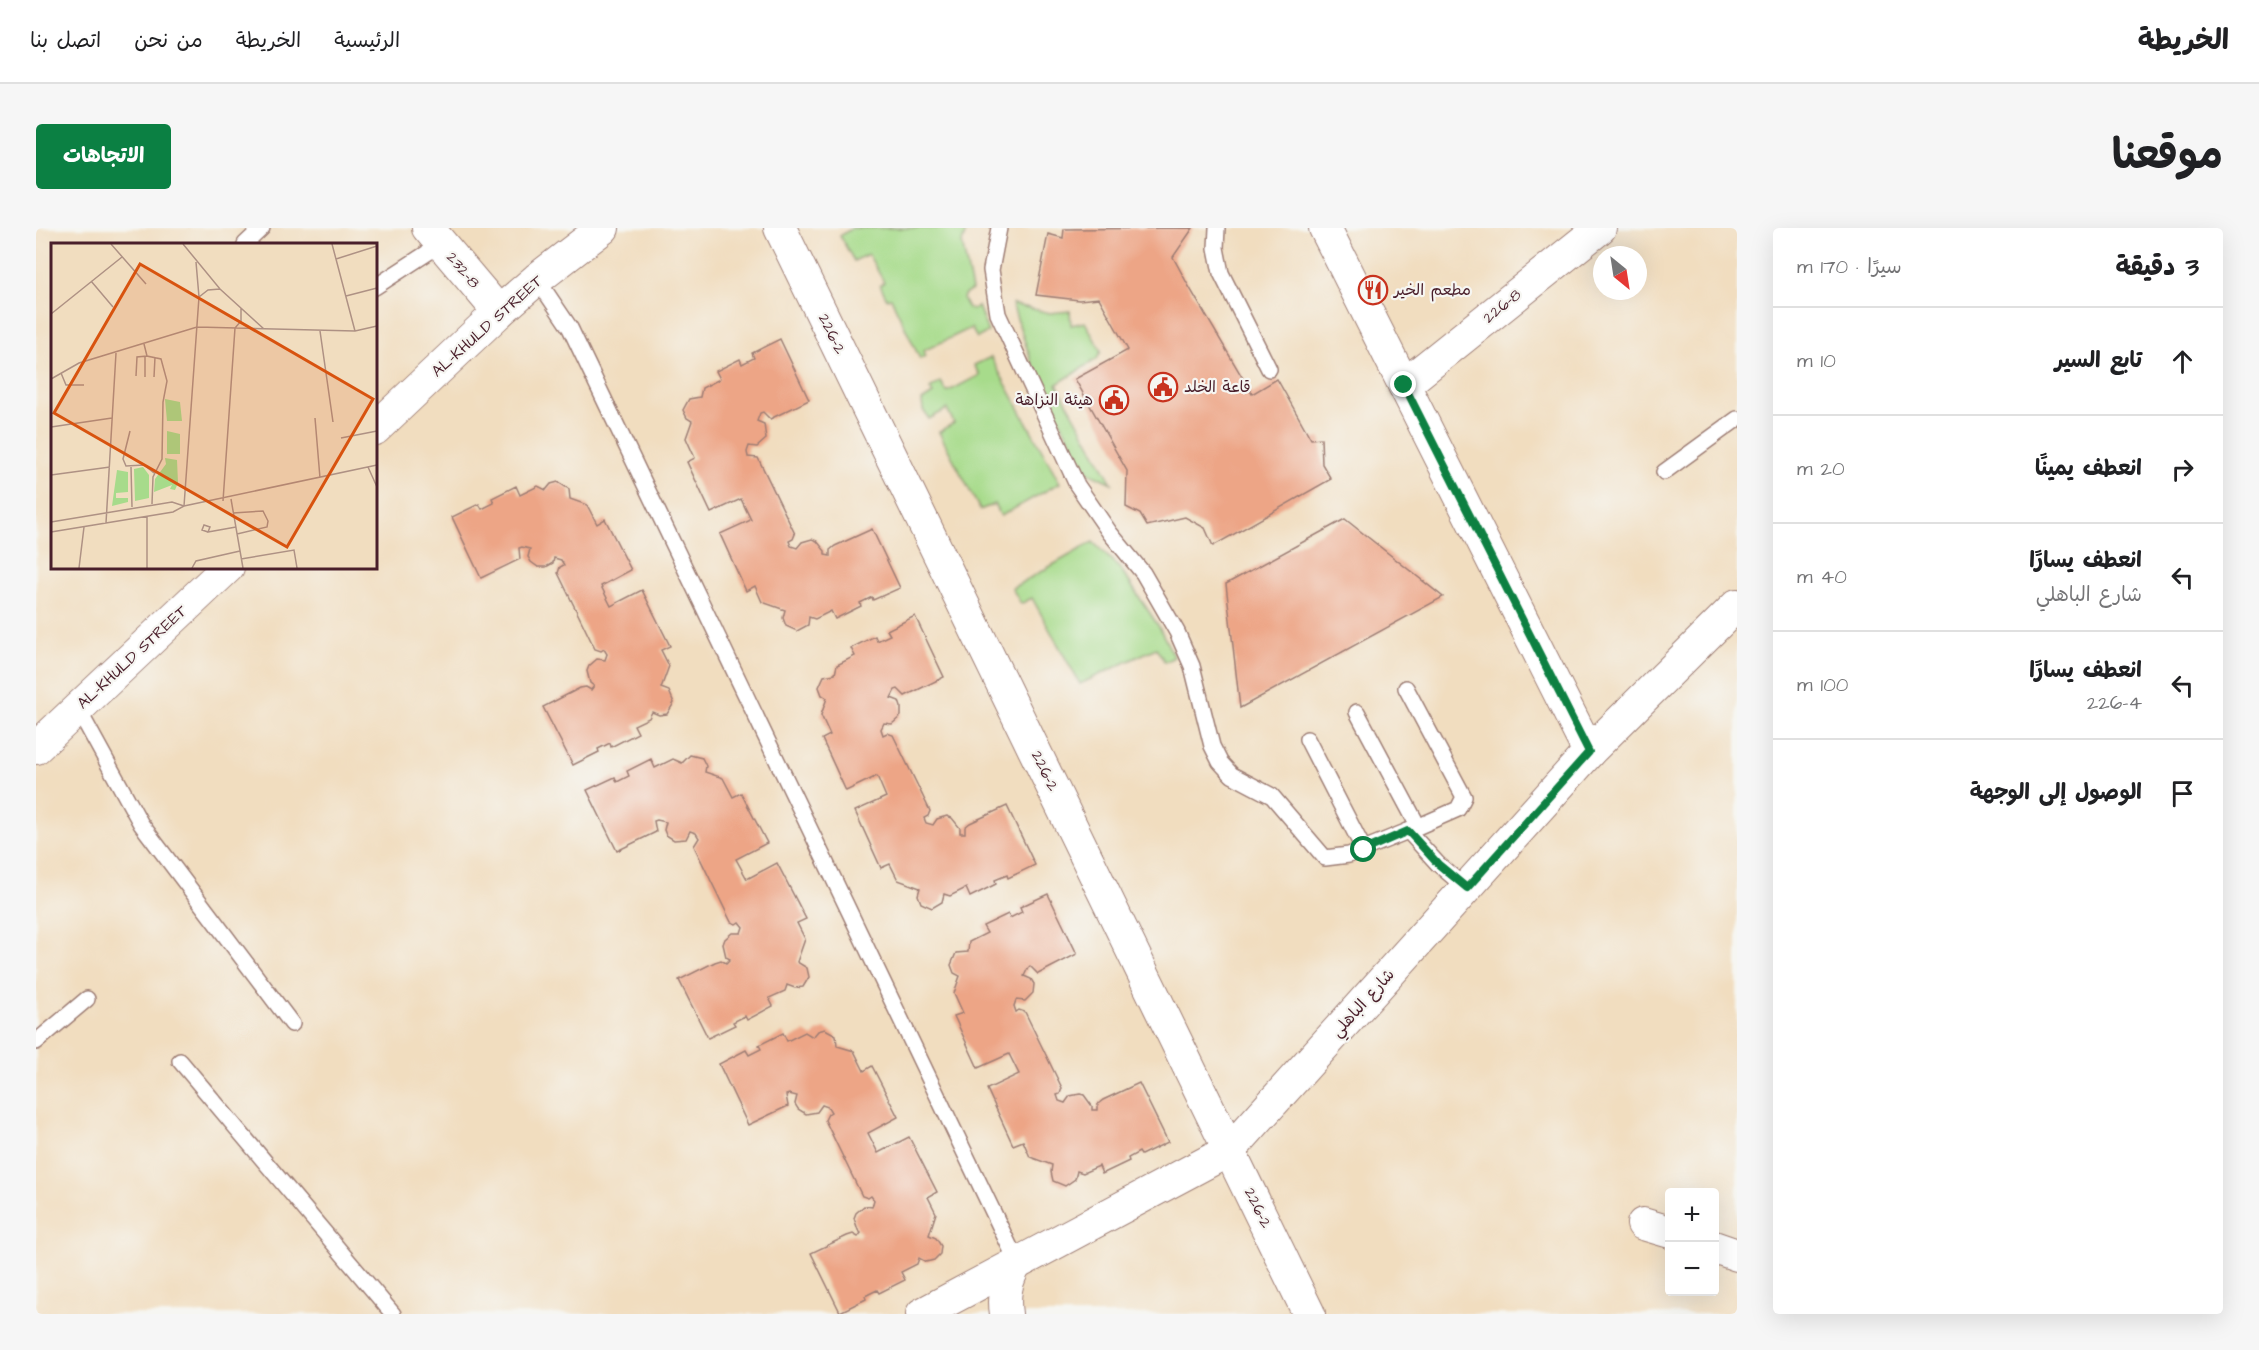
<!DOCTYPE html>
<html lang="ar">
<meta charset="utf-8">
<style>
body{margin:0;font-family:"Architects Daughter","Playpen Sans Arabic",sans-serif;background:#f6f6f6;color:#202124;direction:rtl}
.controls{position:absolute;right:18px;bottom:18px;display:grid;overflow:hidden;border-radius:6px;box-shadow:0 6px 24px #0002}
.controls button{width:54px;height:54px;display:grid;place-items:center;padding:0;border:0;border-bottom:2px solid #e0e0e0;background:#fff;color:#202124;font:30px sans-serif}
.compass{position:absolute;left:1557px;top:18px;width:54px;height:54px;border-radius:50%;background:#fff;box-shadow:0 6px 24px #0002;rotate:150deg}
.stop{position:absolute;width:18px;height:18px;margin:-14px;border:4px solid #0b8043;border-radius:50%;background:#fff}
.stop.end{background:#0b8043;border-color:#fff;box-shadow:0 2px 6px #0008}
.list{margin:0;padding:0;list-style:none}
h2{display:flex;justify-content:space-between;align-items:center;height:78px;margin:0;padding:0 24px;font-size:26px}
h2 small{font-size:20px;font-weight:400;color:#757577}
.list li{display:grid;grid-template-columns:39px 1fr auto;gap:18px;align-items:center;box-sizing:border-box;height:108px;padding:0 24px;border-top:2px solid #e0e0e0}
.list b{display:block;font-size:22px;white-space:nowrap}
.list p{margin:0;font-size:20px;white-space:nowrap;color:#757577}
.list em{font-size:20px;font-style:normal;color:#757577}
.icon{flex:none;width:33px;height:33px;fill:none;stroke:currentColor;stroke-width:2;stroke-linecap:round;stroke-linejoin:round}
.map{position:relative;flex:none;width:1701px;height:1086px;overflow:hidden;direction:ltr;border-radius:6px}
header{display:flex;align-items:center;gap:36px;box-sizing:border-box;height:84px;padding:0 30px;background:#fff;border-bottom:2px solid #e0e0e0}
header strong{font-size:28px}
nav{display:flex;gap:33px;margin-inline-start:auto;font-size:21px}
.intro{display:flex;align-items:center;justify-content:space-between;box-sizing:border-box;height:144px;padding:0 36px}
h1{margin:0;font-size:42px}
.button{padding:15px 27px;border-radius:6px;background:#0b8043;color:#fff;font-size:21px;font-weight:700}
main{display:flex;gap:36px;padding:0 36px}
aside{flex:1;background:#fff;border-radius:6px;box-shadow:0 6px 24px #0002}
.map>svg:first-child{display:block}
</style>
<header>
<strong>الخريطة</strong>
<nav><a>الرئيسية</a><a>الخريطة</a><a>من نحن</a><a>اتصل بنا</a></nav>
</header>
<div class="intro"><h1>موقعنا</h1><a class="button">الاتجاهات</a></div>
<main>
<aside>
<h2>3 دقيقة<small>سيرًا · 170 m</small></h2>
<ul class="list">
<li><svg class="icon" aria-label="ahead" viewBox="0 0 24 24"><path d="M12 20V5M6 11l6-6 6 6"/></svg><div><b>تابع السير</b></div><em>10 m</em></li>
<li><svg class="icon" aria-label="right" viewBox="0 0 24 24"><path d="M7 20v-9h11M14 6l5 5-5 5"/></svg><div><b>انعطف يمينًا</b></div><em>20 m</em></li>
<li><svg class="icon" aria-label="left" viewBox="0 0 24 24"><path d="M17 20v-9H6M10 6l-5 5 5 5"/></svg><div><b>انعطف يسارًا</b><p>شارع الباهلي</p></div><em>40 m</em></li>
<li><svg class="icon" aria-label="left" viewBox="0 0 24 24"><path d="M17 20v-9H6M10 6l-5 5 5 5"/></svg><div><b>انعطف يسارًا</b><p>226-4</p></div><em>100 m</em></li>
<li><svg class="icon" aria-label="arrive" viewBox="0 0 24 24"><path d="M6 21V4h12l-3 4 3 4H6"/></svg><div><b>الوصول إلى الوجهة</b></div></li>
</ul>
</aside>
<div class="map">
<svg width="1701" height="1086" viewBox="0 0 1701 1086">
<rect width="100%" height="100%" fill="#f6f6f2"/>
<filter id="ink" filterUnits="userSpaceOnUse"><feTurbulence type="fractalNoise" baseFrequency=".0167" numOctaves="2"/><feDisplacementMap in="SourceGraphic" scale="12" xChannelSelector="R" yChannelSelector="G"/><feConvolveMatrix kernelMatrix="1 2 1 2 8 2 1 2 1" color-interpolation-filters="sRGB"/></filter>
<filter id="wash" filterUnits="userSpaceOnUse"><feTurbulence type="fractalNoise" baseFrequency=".008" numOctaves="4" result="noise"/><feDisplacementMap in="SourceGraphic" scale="24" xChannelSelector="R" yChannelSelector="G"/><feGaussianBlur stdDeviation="1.35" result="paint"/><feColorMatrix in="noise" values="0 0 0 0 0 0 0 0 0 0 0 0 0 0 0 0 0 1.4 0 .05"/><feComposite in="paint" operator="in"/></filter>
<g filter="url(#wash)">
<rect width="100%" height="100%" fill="#f1ddbf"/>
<g fill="#a7db8b" stroke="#787d5b" stroke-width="1.5">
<polygon points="816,0 931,0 926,15 936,62 928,67 927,72 932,80 937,81 942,78 952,104 941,110 935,100 887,123 889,128 884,131 855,70 851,71 844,57 848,54 832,26 818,33 804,8"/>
<polygon points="976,76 1014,85 1034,83 1035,97 1049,94 1065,123 1061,131 1021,156 1076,255 1052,244 1012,171 995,132"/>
<polygon points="955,129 1024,255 965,288 958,276 944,282 903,204 918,195 911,181 893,191 887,182 886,173 897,166 894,161 905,154 911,164 944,147 938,137"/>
<polygon points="1057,314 1086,343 1123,399 1138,429 1129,434 1120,420 1044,456 996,370 985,376 976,360"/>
</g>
<g id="blocks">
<g fill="#eda586">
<polygon points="1157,0 1137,29 1152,57 1216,166 1241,151 1275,211 1285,210 1286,236 1295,251 1177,318 1169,300 1149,289 1111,298 1104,286 1090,279 1091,243 1039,151 1092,122 1063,70 1043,72 1000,67 1012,6 1027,10 1028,1"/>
<polygon points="744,111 773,172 734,191 727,184 724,185 721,193 728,196 730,211 721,219 713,218 711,224 712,229 722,230 759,306 757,311 753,313 755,318 761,320 766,314 776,311 781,313 789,323 789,327 794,328 794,322 799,318 836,301 864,360 837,372 836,369 824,375 825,378 799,391 795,383 779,391 773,389 772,397 761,403 750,398 747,390 749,382 726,374 719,358 710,363 684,306 715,292 705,271 675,285 651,234 659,230 650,210 656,193 651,190 647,182 653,171 664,169 666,160 684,151 680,143 704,131 706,136 718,130 716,125"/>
<polygon points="522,254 533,261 534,271 551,277 561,296 569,291 595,342 565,358 575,378 606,362 634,418 625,422 633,438 625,460 633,463 638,475 631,486 623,487 616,484 613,490 598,497 602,505 575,519 574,515 562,521 563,524 537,537 507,479 544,460 550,459 555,462 558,458 554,455 551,443 553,438 561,431 569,432 571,426 568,421 565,423 559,421 522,345 524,339 528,337 525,332 518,330 517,335 510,339 502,339 495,334 492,329 494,321 486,319 483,320 484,331 445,350 416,289 443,276 446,281 458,275 456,270 480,258 484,267 502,258 510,262 515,256"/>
<polygon points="1309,291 1407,369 1204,480 1190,356"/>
<polygon points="879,388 908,449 869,468 862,461 859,462 855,470 863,473 865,479 865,488 856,496 848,495 845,501 847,507 851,505 857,507 894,583 892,588 888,590 890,595 897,597 901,591 911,588 916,590 924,600 924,605 929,605 929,599 934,595 971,578 999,637 972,650 971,647 959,652 960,656 934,669 930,660 914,668 908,666 906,674 896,680 885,675 882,667 884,660 862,652 854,636 845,640 819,583 850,569 841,548 810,563 786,511 794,507 785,487 791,470 786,467 783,459 788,448 799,446 801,437 819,428 815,420 839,408 841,413 854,407 851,402"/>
<polygon points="654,527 666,530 670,538 669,544 687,550 697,569 705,565 731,615 700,631 711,651 741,635 770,691 761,695 769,711 761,734 771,740 773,749 767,759 759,760 751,757 749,763 733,770 737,778 711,792 709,788 697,794 699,797 672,810 643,752 679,734 685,732 690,735 694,731 690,729 687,716 689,711 696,705 705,705 707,699 703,694 700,696 695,694 658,618 663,610 660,605 654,603 650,611 638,612 630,607 628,602 630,594 621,592 618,593 620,604 581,623 551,562 579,549 581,554 593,548 591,543 615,531 619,540 637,531 646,535"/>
<polygon points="1012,666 1041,726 1002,746 994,738 992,740 988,748 995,751 998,756 997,765 989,773 980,772 978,778 980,784 983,782 989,784 1026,860 1024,866 1021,867 1023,873 1029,875 1034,868 1044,866 1048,867 1056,878 1056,882 1062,882 1062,876 1067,872 1103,855 1132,914 1105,927 1103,924 1092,930 1093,933 1066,946 1063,938 1047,945 1041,943 1039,951 1029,958 1017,953 1015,944 1016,937 994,929 987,913 977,917 951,861 983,846 973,826 942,840 918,788 927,785 918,765 924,748 918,745 915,737 920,725 932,724 933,714 951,705 947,698 972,686 974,690 986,684 984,679"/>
<polygon points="789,801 800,807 801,818 818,823 828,843 836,838 862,889 832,905 842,925 873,909 901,964 892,969 900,985 893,1007 900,1010 905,1018 904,1026 898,1032 890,1034 883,1030 881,1036 865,1044 869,1052 843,1065 841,1062 829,1068 830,1071 804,1084 775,1025 811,1008 817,1006 822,1009 825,1005 822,1002 818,990 820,985 828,978 836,979 838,972 835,968 832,970 826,968 789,892 792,886 795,884 792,879 786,877 781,884 770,886 762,881 759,876 761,868 753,866 750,867 752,878 712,897 683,836 710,822 713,827 725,821 723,817 747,805 751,813 769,804 777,809 782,803"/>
</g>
</g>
</g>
<g filter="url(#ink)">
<use href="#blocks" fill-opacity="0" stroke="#9e7e75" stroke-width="1.5"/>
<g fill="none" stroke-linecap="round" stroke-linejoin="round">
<g stroke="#9e7e75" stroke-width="18">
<g id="service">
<polyline points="963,0 955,42 962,86 1041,257 1074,305 1107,345 1141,404 1156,438 1176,518 1184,534 1196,547 1236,568 1289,630 1313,627 1372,603 1402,636 1430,660"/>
<polyline points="1181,0 1180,20 1185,45 1233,141"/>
<polyline points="209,16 226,0"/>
<polyline points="501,51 534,100 981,1034"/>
<polyline points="339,59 405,16"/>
<polyline points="1628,244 1701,191"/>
<polyline points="1370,460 1428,569 1422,581 1372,603"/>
<polyline points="42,481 105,596 256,796"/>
<polyline points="1321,484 1382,598"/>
<polyline points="1271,511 1328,622"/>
<polyline points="0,814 51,771"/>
<polyline points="144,833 357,1086"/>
</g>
</g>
<g stroke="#9e7e75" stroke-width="34">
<g id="minor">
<polyline points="392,0 463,84"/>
<polyline points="744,0 1273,1086"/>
<polyline points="1289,0 1553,524"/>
<polyline points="1368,157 1564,0"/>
<polyline points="339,201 463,84 501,51 567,0"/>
<polyline points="0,520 192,339"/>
<polyline points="1607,996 1634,1004"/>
<polyline points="1678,1019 1701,1027"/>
<polyline points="886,1086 1194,922 1553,524 1701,377"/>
<path d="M970,1086C967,1066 971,1051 981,1034"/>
</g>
</g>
<use href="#service" stroke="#fff" stroke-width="15"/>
<use href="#minor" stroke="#fff" stroke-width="32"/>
</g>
</g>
<g fill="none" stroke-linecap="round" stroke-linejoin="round" filter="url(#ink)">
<polyline stroke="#0b8043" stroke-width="8" points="1328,622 1372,603 1402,636 1431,660 1553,524 1368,157"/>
</g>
<defs>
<g id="restaurant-ring" transform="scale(1.5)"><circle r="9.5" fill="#f6f6f2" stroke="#c8321e" stroke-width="1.5"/><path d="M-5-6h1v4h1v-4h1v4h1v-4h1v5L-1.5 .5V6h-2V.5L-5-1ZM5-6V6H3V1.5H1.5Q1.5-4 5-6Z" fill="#c8321e"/></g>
<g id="civic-ring" transform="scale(1.5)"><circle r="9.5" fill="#f6f6f2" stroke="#c8321e" stroke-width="1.5"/><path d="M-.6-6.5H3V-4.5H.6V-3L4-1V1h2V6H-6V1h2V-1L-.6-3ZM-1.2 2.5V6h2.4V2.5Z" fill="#c8321e"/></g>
</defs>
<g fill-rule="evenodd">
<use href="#restaurant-ring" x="1337" y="62"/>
<use href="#civic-ring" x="1127" y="159"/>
<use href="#civic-ring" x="1078" y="172"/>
</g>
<g text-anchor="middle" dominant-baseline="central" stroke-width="4.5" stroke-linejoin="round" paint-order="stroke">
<g font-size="16" fill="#4a1f2b" stroke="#f6f6f2">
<text transform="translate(427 42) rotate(50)">232-8</text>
<text transform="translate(1466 78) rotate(-39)">226-8</text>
<text transform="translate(451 98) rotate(-42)">AL-KHULD STREET</text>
<text transform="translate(796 106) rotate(64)">226-2</text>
<text transform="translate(96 429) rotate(-43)">AL-KHULD STREET</text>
<text transform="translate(1009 543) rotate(64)">226-2</text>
<text transform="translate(1327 775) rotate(-48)">شارع الباهلي</text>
<text transform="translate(1222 980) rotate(64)">226-2</text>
</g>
<g font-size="16" fill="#4a1f2b" stroke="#f6f6f2" text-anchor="start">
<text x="1358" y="62">مطعم الخير</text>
<text x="1148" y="159">قاعة الخلد</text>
<text x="1057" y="172" text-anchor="end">هيئة النزاهة</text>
</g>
</g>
<g transform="translate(15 15)">
<rect width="326" height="326" fill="#f1ddbf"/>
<path d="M114,156L129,159L131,178H116ZM116,188L129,191V211H116ZM114,215L126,217L127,240L124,247L119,246L121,242L103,249L104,236L115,221ZM92,224L98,232V255L84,258L83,226ZM66,227L77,229V249L65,250V255H77V259L61,263Z" fill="#a7db8b"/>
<path fill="none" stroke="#ae9184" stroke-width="1.5" d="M60,1L95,41M132,1L169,46L213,86M281,1L304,88M285,16L326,3M40,38L62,64M295,53L326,45M148,54L157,47L169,46M0,71L71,14M269,88L282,179M93,101L96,113L110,116L116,138L112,159L111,216L102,234L101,261M10,130L15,142H33M85,133L86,114L96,113M94,134V113M103,134L104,114M0,136L28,120L146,84L304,88L326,83M264,175L269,235M0,184L61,175M79,188L72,216L75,223L93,222L103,230M290,195L326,188M80,224L81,264M317,224L326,244M0,232L59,224M180,256L192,325M172,258L184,85L190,78V65M133,263L148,54L145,19M182,270L212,268L217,278L216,284L186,291M96,273V325M0,279L121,259L133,263M55,280L65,110M0,289L122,269L133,263L326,222M157,289L151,287L153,282L159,284L157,289L185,284M190,316L243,307L246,325M28,325L33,284M141,325L145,318L189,308"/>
<path fill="#d8530f" fill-opacity="0.15" stroke="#d8530f" stroke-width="3" d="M89,21L322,156L236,304L3,170Z"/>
<rect width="326" height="326" fill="none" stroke="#4a1f2b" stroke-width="3"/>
</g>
</svg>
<div class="controls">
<button>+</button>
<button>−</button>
</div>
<svg class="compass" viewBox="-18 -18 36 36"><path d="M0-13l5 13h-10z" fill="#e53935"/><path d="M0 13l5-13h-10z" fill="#757577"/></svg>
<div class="stop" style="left:1328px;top:622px"></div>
<div class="stop end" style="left:1368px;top:157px"></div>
</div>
</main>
